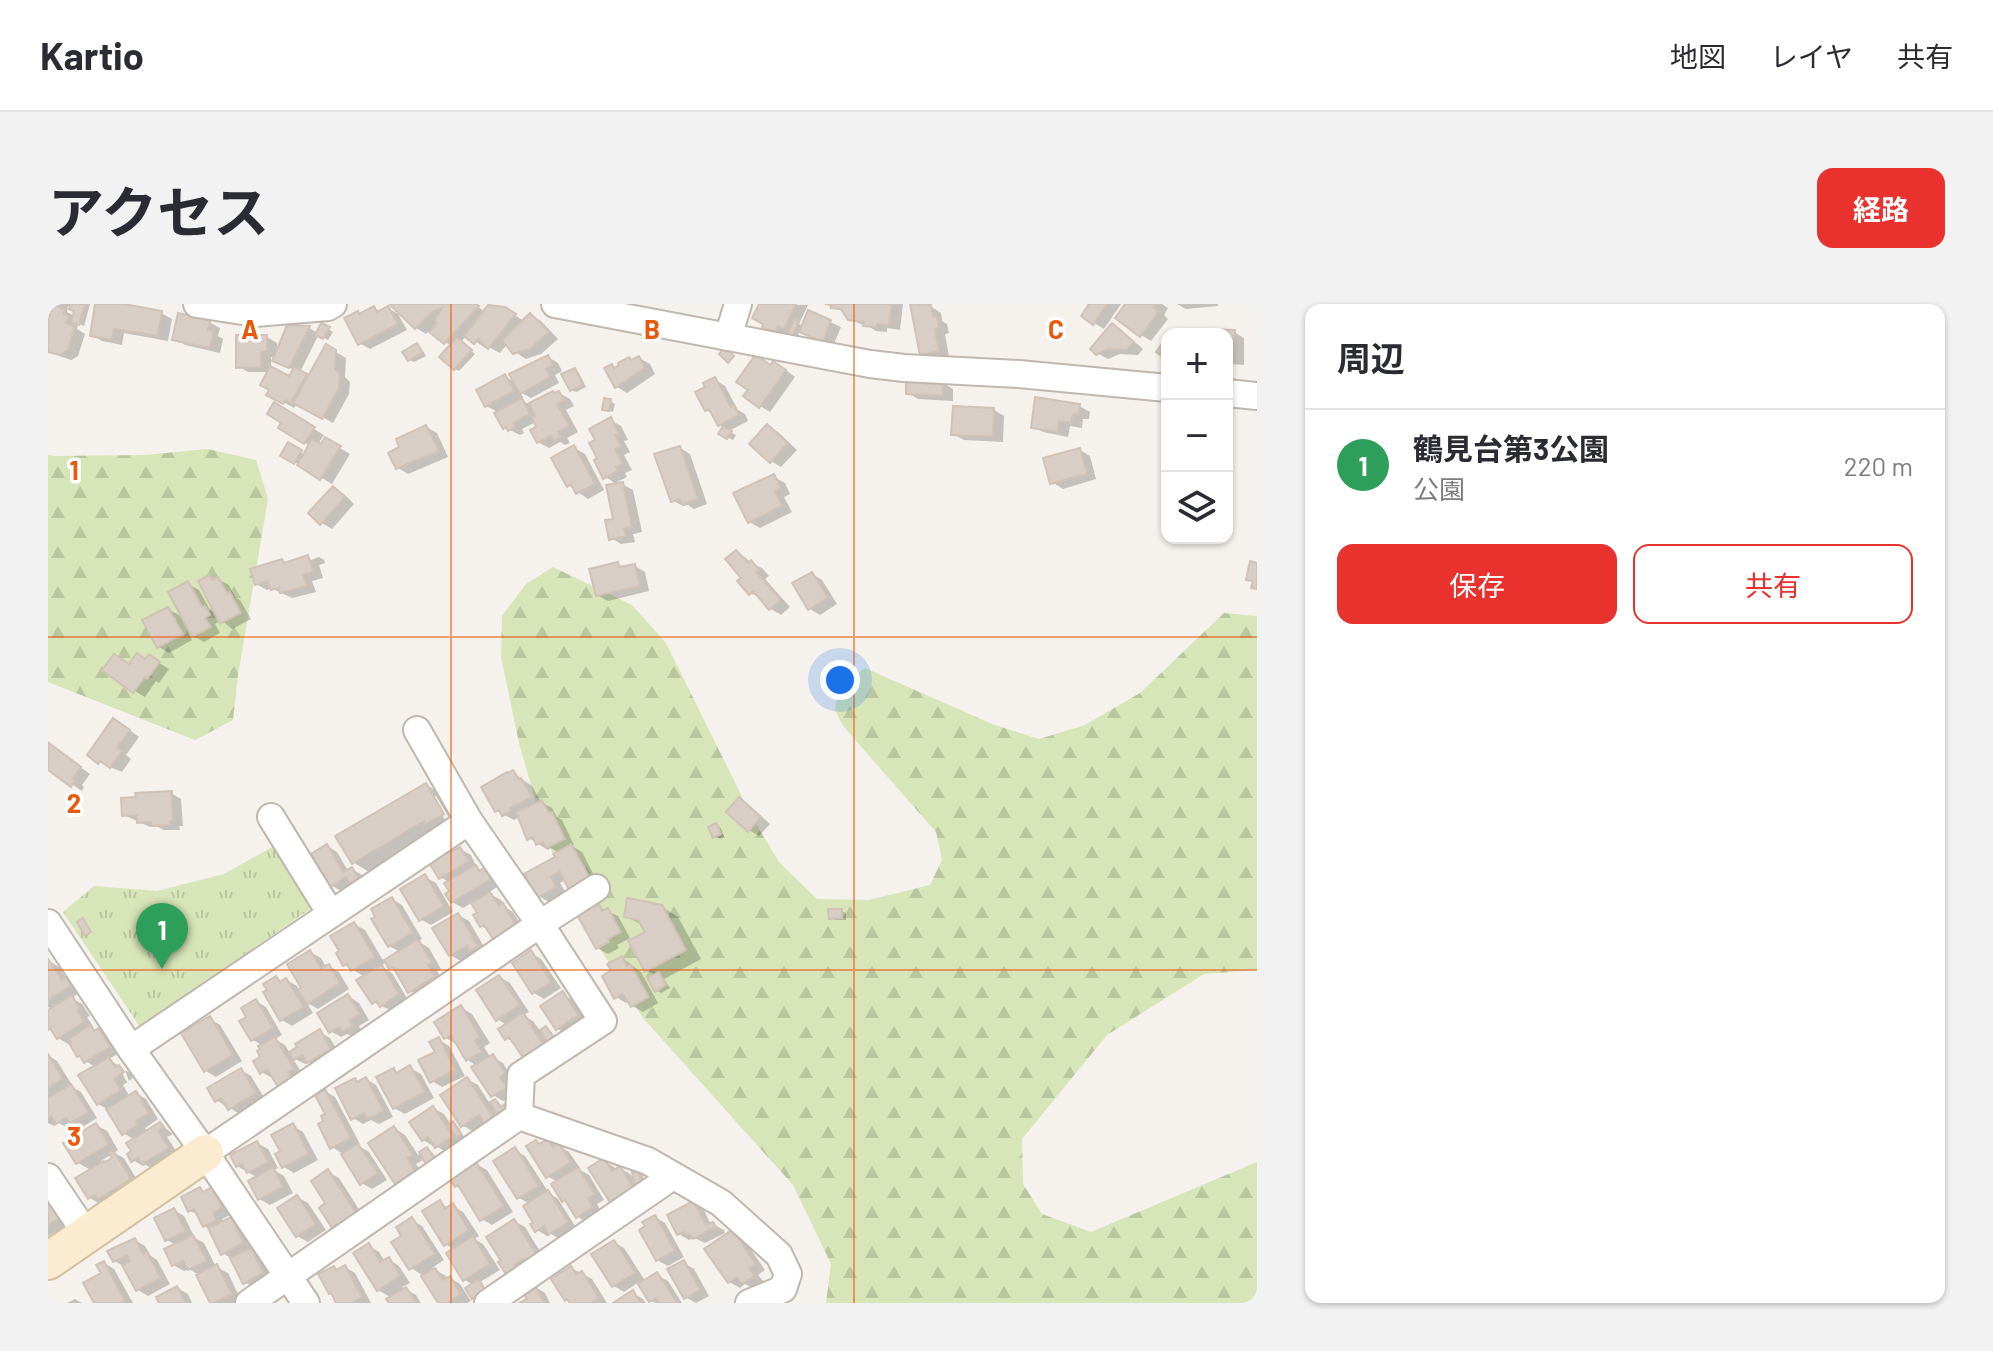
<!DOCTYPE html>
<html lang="ja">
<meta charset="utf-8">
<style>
body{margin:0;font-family:Barlow,"Noto Sans JP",sans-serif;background:#f2f2f3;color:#2b2b33}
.controls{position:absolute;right:24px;top:24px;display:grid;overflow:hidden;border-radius:16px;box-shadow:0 2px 6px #0004}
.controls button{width:72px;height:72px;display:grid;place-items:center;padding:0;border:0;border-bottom:2px solid #e1e1e2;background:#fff;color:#2b2b33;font:40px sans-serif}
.you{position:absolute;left:792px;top:376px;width:28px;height:28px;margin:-20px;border:6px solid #fff;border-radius:50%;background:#1a73e8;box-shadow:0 0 0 12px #1a73e833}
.badge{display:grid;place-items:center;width:52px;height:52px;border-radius:50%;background:#e9322e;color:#fff;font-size:26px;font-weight:700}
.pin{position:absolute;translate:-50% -66px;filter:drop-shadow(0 2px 4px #0008)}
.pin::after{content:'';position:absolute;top:42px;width:28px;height:24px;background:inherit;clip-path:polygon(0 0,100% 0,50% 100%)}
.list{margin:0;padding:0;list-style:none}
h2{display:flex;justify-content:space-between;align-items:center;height:104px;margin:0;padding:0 32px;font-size:34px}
h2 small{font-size:26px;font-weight:400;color:#7c7c81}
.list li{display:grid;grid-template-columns:52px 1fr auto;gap:24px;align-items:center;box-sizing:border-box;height:112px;padding:0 32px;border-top:2px solid #e1e1e2}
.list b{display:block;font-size:30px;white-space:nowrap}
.list p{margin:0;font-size:26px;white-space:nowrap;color:#7c7c81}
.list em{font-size:26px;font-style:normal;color:#7c7c81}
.actions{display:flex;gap:16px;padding:24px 32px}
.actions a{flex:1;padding:18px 0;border:2px solid #e9322e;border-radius:16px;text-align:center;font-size:28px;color:#e9322e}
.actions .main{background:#e9322e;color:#fff}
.icon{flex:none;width:44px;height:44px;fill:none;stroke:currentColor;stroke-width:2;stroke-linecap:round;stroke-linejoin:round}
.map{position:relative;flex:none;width:1209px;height:999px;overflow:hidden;border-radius:16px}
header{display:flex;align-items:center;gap:48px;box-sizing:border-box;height:112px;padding:0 40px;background:#fff;border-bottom:2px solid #e1e1e2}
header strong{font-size:38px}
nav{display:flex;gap:44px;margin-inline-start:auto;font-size:28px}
.intro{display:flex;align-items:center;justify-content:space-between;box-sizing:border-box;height:192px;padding:0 48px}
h1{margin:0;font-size:56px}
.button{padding:20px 36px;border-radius:16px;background:#e9322e;color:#fff;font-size:28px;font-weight:700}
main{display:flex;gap:48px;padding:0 48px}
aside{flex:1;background:#fff;border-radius:16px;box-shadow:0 2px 6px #0004}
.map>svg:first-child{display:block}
</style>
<header>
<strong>Kartio</strong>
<nav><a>地図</a><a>レイヤ</a><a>共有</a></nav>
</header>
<div class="intro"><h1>アクセス</h1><a class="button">経路</a></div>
<main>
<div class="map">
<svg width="1209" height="999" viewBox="0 0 1209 999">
<defs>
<pattern id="forest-firs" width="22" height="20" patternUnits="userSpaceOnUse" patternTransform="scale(2)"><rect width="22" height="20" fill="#d7e5b8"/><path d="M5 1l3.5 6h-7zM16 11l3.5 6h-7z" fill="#bac69f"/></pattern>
<pattern id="park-tufts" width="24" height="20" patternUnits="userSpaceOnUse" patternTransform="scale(2)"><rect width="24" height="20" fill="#d7e5b8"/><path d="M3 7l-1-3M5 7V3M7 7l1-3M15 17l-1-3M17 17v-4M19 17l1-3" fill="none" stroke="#bac69f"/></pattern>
</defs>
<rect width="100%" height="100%" fill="#f5f1ec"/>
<g fill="url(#forest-firs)">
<polygon points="160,145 208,156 220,195 190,371 185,416 147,436 0,378 0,151 7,152 97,151"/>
<polygon points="505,263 584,301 618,339 705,515 731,558 769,595 821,596 882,581 894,556 888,528 795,422 787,406 792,381 817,364 944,420 991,435 1037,421 1092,389 1176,309 1209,312 1209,666 1156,670 1059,731 974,835 975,880 994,910 1043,928 1209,858 1209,999 778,999 783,960 745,881 595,714 533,614 498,534 471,439 453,353 454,312 478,280"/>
</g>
<polygon fill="url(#park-tufts)" points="226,542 265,603 92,723 15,608 46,582 109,587 176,570"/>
<g fill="#0003" fill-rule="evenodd">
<path d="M7,0H42L36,22L30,20L29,25L37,30L30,52L23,56L0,48V25ZM20,2L28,7L27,12L19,8Z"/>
<polygon points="49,0 65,0 113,9 124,15 120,37 76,29 74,41 54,37 44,31"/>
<polygon points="347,0 425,0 438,8 457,5 476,17 482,11 493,17 510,35 493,50 478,55 467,48 460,39 452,49 439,42 437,44 419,31 414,37 427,50 411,67 407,65 403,42 382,26 378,30 368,24"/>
<polygon points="713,0 760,1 751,20 755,22 782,18 793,23 785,42 752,27 749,34 740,29 738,34 716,22"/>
<polygon points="778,0 855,0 852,26 839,24 839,28 828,27 819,21 812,20 801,14 798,9"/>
<polygon points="864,0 879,0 893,9 894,17 899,20 901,29 897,30 901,53 884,56 873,50"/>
<polygon points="1044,0 1073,0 1056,25 1046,19"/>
<polygon points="1080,0 1114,0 1120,4 1116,11 1120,15 1103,37 1093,31"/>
<polygon points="1129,0 1170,0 1170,2 1138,5"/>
<polygon points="326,4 333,8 340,4 350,10 359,26 322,45 311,39 310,9 313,11"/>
<polygon points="161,18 172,24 170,32 175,35 172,49 137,41 126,35"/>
<path d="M274,21L285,28L280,36L271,30L252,68L262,74L279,43L298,54L297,73L302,78L301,90L285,119L254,102L249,100L246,104L221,90V68H200L190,62L219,33L229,39V49L240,23L261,24L270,29ZM223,53H228L237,62L246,66L242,75L223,65Z"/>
<polygon points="1064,21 1074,27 1095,45 1090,51 1072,50 1060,55 1049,49"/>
<polygon points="1186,28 1196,34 1196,61 1179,60 1179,30 1153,30"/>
<polygon points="369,42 373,44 378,52 366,58 361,56"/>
<polygon points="500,53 510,59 514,67 507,71 511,79 483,94 472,88 475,93 472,95 482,101 511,89 522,95 526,102 518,106 530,128 519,134 522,139 517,141 512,138 501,144 490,138 491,124 488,118 474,125 476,129 472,131 456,123 448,107 438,102 456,72 468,79"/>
<polygon points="591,54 602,60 607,70 579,89 569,83 563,62 569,65"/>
<polygon points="719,59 724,62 736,65 747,73 722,108 712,102"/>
<polygon points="527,66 531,69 538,83 528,88 523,86"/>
<polygon points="666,75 677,82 690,106 697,110 700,117 681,127 688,131 685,136 673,130 677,124 671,121 665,110 658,106"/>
<polygon points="895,79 905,85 905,97 870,95 860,89"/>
<polygon points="562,97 567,100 565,108 556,105"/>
<polygon points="226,101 276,131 270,140 274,142 278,136 302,150 284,180 235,151 241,141 257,151 262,142 232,124 236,118"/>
<polygon points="1031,102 1042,108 1041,115 1035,115 1034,124 1022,122 1020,133 995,128 985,122"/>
<polygon points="946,106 956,112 955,138 916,136 905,130"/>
<polygon points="563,116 573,122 580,136 576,137 582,148 576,151 584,166 577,169 579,173 567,179 557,173 552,155"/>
<polygon points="719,122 730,128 749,146 733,163 723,157"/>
<polygon points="378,123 389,129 400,153 360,170 350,164"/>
<polygon points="526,144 537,150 556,186 540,195 520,181"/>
<polygon points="632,144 642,150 659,200 646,205 640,201 635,202 624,196"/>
<polygon points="1032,146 1042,152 1048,175 1015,185 1004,178"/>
<polygon points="726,173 737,179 742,190 736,193 744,208 712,224 701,218"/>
<polygon points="574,180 585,186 594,228 585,230 587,238 573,240 563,234"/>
<polygon points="285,184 296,190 306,200 284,225 274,219 263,209"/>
<polygon points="688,248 698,254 703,259 714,264 721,272 717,275 742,303 733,311 723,305 713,294 702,289"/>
<polygon points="260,253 263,256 271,253 276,256 277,259 271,261 275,274 264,277 268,288 244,294 223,284 219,286 208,280 234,257 239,260"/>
<polygon points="570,260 577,264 587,262 597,268 601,287 560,297 549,291"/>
<polygon points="764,270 774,276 789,300 772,311 762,305"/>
<polygon points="161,273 167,277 170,275 181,281 187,293 192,296 203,315 184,325 173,316 167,320 172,329 156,338 140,329 144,336 121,349 111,343 120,305 136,314 140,280 151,286 162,306 170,311"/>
<polygon points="102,353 121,365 111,379 108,377 97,393 87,387 82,362 98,357"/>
<polygon points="76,422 91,433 78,451 83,455 74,468 51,458"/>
<polygon points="2,442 42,470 34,481 36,483 34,487 0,464 0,444"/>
<polygon points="465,469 484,482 493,498 504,504 509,513 514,516 526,541 524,542 534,548 551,581 518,576 512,579 518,589 501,598 491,592 511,549 503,544 500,546 481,534 472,513 466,516 449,507"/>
<path d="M378,481L394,490L411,519L392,526L321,568L305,558ZM383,492H388L403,517L399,519Z"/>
<polygon points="123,489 133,495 135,522 131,522 132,526 116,526 110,523 102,523 76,511"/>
<polygon points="692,496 702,502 722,520 711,532 701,526"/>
<polygon points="668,522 673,524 676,533 672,535 667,532"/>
<polygon points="279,542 289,548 300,567 304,565 314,571 320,580 307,580 293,587 283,581"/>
<polygon points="412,545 423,551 429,564 447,572 452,581 440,589 453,596 457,603 465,608 477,628 457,640 446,634 442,627 433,622 432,610 425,598 415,604 404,598 404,588 401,578 392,573 404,549"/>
<polygon points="377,573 388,579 405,608 383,621 372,615"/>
<polygon points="344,595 354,601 374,635 370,637 381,644 393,665 389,667 396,679 372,693 362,687 350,668 343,664 339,658 332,662 344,669 360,696 344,707 325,698 317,673 297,661 306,620 317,626 336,658 352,648 341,642"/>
<polygon points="551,603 570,612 582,634 569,641 571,644 560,650 549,644"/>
<polygon points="614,603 630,613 653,655 616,675 622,684 613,689 608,686 608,672 598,666 600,629 594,621 578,612"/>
<polygon points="793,607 798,609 798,616 787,616 783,614"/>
<polygon points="410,611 421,617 439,648 433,652 427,648 413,657 402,651"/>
<polygon points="262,648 273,654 278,663 281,662 291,668 301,685 270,705 258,698 265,709 244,722 234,716 228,674 235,678 238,676 249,682 252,687 256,684"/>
<polygon points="483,649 493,655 513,684 496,695 486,689"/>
<polygon points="574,654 593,668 610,699 595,708 584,702 582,697 578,699 568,693 565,667"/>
<polygon points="1,657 11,663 19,676 29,682 32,688 24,694 34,700 42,712 39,713 47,726 51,726 61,732 71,749 61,755 76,766 72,766 79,778 81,777 77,766 82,769 85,774 75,781 82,793 88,789 98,795 110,815 97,824 100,828 112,820 125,830 119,833 130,850 105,865 98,861 95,862 85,856 87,836 75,829 61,806 50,800 47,763 30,752 23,738 20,740 10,734 6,727 0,723 0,708 4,705 0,703"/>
<polygon points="451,673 462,679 481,708 475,711 485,717 493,728 498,725 503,727 510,739 507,741 497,736 505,748 469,740 458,734 459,721 449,715"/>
<polygon points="515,690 525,696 540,718 520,731 510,725"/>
<polygon points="300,692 311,699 321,716 311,722 314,728 306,733 299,730 293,733 282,727"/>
<polygon points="208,697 218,703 234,731 227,735 237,741 242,749 272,728 282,734 292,751 270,764 261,758 257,760 244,753 255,771 242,788 231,782 226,773 224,774 214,768 215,742 205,736 201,713"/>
<polygon points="413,704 424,710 442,739 436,743 443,754 445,753 455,759 466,777 468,790 455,797 445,791 429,762 420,756 408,740 398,734"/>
<polygon points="162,715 172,721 194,757 168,773 158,767"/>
<polygon points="391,736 401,742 417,772 394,783 384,777"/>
<polygon points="0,751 9,757 24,781 22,782 33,788 49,814 33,824 27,820 20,824 11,819 6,822 0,819"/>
<polygon points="362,764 373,770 386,794 357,810 346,804 346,767 350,769"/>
<polygon points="193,766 203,772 217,795 192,810 168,796"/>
<polygon points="318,775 328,781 345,813 331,820 323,816 315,820 305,814 307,776 311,779"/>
<polygon points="419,775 430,781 442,800 449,796 455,804 462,800 455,811 445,805 454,820 448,824 438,818 424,827 414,821"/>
<polygon points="277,787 287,793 312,840 309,841 321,848 339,876 324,885 314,879 295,850 284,843 278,817 279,810"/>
<polygon points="385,804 396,810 403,821 405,819 410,822 416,833 412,835 414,839 399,849 387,841 385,842 375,836"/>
<path d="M48,821L59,827L70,846L66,849L76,854L92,881L52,900L42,894L43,866L30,859ZM64,850L67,855L58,860L53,857Z"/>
<polygon points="245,822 255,828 270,856 246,869 236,863 235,848"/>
<polygon points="346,824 357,831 370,851 379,845 384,848 390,857 384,861 377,855 368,860 377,873 358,885 348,879"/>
<polygon points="500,837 521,848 532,864 530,865 541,871 556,896 549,900 554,909 540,919 530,913 521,899 516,896 510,878 499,872 493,841"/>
<polygon points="209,839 220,845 230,864 226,866 236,872 245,889 222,901 211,895 210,874 189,862"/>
<polygon points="467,846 477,852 501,889 510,895 529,925 512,935 503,930 499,932 489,926 482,900 471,894"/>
<polygon points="556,857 566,863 568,866 572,864 582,870 587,878 590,868 595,871 596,881 573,903 563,897"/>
<polygon points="428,860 439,866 465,908 444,921 434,915 416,886 408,882"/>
<polygon points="280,868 291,874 317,915 296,929 285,923 280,900"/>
<polygon points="164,885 174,891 184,910 174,915 176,919 183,915 193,921 205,945 203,946 213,952 225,975 207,984 196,978 184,955 175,949 163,926 156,922 152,912 141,906 152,886 157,889"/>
<polygon points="249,893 260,899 278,926 260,938 249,932"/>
<polygon points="0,896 20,921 0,932"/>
<polygon points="392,899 401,904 405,902 415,908 431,932 426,935 435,940 452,966 432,978 441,989 430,996 425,993 425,981 417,976 407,946 397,940"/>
<polygon points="645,900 656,906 663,921 665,920 676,926 677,929 657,939 646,934 641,936 631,930"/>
<polygon points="126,906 136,912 147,934 156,939 168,963 180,969 193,996 187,999 164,999 153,972 141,965 136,967 125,961 128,941 119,936"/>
<polygon points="607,913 617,919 636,953 620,962 609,956"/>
<polygon points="364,916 374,922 396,956 384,964 398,972 400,975 402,974 412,980 423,997 419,999 392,999 374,971 363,964 356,932"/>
<polygon points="466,917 477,923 498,957 470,974 459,968"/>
<polygon points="684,928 695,934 717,966 710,971 716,978 706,985 697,980 692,984 681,978"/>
<polygon points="87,936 97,942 103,952 109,956 122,980 100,992 90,986 78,963 66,957"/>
<polygon points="566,938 576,944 598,978 609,971 620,977 634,999 607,999 603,997 591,978 576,988 566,982"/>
<polygon points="321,942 331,948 337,958 341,956 351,962 362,979 354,983 368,991 373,999 343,999 344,994 330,986"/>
<polygon points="56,959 66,965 85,999 48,999"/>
<polygon points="636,959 646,965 661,992 648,999 637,993"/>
<polygon points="297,963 307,969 323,999 291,999 286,991 282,989 286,964 290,967"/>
<polygon points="523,964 544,975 559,999 524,999 518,995"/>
<polygon points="487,983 497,989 502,999 475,999 481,996"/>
<polygon points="129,984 140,990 144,999 113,999"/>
<polygon points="585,989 595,995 598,999 568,999"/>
<polygon points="27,995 34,999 19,999"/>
</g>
<g fill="#d8cec5" stroke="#d0c2b6" stroke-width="2">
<polygon points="5,0 9,0 9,2 17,5 15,10 21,12 18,19 27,22 20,46 12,51 0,48 0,18"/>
<polygon points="23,0 37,0 31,21 23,18 26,7 21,5"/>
<polygon points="47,0 76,0 114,7 110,32 66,25 64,36 42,32"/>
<polygon points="344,0 428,0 431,2 396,40 381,28 389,19 386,16 394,4 385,7 367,25 342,1"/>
<polygon points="711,0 748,0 736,25 730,22 727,29 714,23 715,20 704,14"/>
<polygon points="777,0 844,0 841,21 829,20 829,23 815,22 816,18 800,16 793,5 783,4 783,1"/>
<polygon points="862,0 883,1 885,12 889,12 891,24 887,25 891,47 872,51"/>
<polygon points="1041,0 1059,0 1045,21 1033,12"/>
<polygon points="1077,0 1109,0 1106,4 1111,7 1092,33 1067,14"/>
<polygon points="440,1 457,3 468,10 440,45 430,35 426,40 416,32"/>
<polygon points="326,2 329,8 340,2 350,20 310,41 296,14 310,7 311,10"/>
<polygon points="760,6 783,16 775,38 751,28"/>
<polygon points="130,9 162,16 160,26 166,27 162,44 124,36"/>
<polygon points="482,9 501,28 482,45 465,50 454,36"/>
<polygon points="746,15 751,17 744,34 739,31"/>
<polygon points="273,19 282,23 275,35 267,31"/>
<polygon points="1064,19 1086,38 1079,46 1061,45 1048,51 1042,45"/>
<polygon points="239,21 262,22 241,64 224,57"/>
<polygon points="1151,25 1187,26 1186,56 1179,56 1179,30 1151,30"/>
<polygon points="188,31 219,31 219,48 213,48 213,63 188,64"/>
<polygon points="409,33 424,46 406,66 391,53"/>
<polygon points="1119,33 1119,56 1108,48"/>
<polygon points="369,39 375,49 360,57 354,48"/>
<polygon points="278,40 288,46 287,65 292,70 291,84 274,115 245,99"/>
<polygon points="677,43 686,52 680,59 671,50"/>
<polygon points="708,50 722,61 725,57 738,66 711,104 695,92 700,86 688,78"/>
<polygon points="500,51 505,61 498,65 502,73 472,90 461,70"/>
<polygon points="591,52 597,64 567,84 556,64 564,60 566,64 571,61 570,59 581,53 583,56"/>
<polygon points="222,62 241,72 246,63 259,70 243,99 238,96 235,100 218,91 221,86 212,81"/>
<polygon points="527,64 535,81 522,87 513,70"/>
<polygon points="457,70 466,87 437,103 428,86"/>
<polygon points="667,73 683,103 686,101 691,111 670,122 661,105 657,107 647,88 657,83 655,79"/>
<polygon points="858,75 895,77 895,92 858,90"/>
<polygon points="505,87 506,89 511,87 516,96 509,100 521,122 510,128 513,133 505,137 503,132 489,139 482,126 488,123 484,113 487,112 481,99"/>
<polygon points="987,93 1032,100 1031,111 1025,110 1023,119 1011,117 1010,128 983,124"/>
<polygon points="474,94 482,110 465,119 467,123 460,127 458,123 455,125 446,109"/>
<polygon points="556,94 563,95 561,107 554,106"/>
<polygon points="226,98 267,123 256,140 230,124 233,119 219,110"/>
<polygon points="905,102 946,104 945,133 903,131"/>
<polygon points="563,113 571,130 567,131 573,142 567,145 575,160 568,163 570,167 555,175 546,156 549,154 541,139 547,136 541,125"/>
<polygon points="719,120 740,139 722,159 701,140"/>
<polygon points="378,121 391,147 348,165 340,149 351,143 348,135"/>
<polygon points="675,122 684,127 679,135 670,130"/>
<polygon points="277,133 293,142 272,176 249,161 264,135 273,140"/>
<polygon points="240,138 254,146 246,160 232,152"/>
<polygon points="526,141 547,180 528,190 523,180 519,183 503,154"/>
<polygon points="632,142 650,195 634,200 632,195 623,198 606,150"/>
<polygon points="1032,144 1039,170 1002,180 995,154"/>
<polygon points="726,170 733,184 727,187 734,202 700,219 685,189"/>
<polygon points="575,178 584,223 576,225 578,232 561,236 557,216 565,215 558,181"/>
<polygon points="285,182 297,193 272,221 260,209"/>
<polygon points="688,246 700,259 703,256 711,266 708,268 733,296 721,306 705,287 701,291 689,277 693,274 677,255"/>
<polygon points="260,251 265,268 255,271 259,282 232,289 230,284 223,286 219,277 207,281 202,265 234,255 236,259"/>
<polygon points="1202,257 1209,259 1209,285 1203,284 1205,277 1198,276"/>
<polygon points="570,258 571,263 587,260 592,282 548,292 541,265"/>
<polygon points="764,268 780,294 760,306 744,279"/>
<polygon points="161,271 164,276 170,273 179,289 182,288 193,309 172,320 150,277"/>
<polygon points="140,277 154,303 157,302 162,311 157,314 163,323 144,333 120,288"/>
<polygon points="120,303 135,330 109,344 94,316"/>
<polygon points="89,349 97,355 101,350 112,358 99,375 97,373 85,389 54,366 66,350 81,360"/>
<polygon points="65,414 82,426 69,444 74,447 62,464 52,457 50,460 39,451"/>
<polygon points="1,439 33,463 25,474 27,476 23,483 0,466"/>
<polygon points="465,466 471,475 473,474 484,493 462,504 463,507 454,512 451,506 447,508 433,483 459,468 460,469"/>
<polygon points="378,479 396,510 378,520 376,517 304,560 287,532"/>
<polygon points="124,487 125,517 122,517 122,521 103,522 103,518 89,519 89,511 74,512 73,494 88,493 87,489"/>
<polygon points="691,493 713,513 700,528 678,508"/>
<polygon points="494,496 501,509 504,508 517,535 498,544 495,538 488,541 485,533 479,536 468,508"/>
<polygon points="668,519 673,530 665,534 660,523"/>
<polygon points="279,540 295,568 304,563 310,574 302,579 298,573 282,583 263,550"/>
<polygon points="523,540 542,574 521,586 512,568 503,573 508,583 489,594 476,570 507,553 505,550"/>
<polygon points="412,543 421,557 391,575 380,557 401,545 403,548"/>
<polygon points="428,561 431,567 436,564 443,575 403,599 397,590 401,587 396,579"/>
<polygon points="377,570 396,602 371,617 352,585"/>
<polygon points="442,588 451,602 455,599 468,622 445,635 436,621 432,623 425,611 429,609 423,599"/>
<polygon points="344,593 365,629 340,643 323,615 327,613 323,605"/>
<polygon points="579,594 614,601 638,646 597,668 580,637 597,628 590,616 576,613"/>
<polygon points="551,600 554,607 560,604 573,628 560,635 561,638 548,645 529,611"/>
<polygon points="780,605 794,605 794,614 781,615"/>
<polygon points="410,609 430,642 421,647 419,642 401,652 384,624"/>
<polygon points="35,614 43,628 37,632 29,618"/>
<polygon points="306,618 327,653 303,667 299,660 295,662 288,649 291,647 282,632"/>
<polygon points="370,635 384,659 380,661 387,673 360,689 345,663 341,665 336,656"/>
<polygon points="262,646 273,664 281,660 292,679 259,701 250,686 253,684 239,660"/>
<polygon points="483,646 503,678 484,690 464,659"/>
<polygon points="574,652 579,662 582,660 601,693 583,703 575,690 566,695 554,672 563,666 559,660"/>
<polygon points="0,655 14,676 18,673 23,682 0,696"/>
<polygon points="334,661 351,690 332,703 328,697 324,700 308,676"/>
<polygon points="611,668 618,681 607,688 599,674"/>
<polygon points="451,671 472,701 448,717 428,686"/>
<polygon points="228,672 232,678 238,674 256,703 232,717 215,688 219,686 215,680"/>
<polygon points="515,687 530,711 508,726 492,702"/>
<polygon points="300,690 312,710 302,716 305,722 294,728 291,723 281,729 269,709"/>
<polygon points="24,691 32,706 30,707 36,718 9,735 2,724 0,726 0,706"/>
<polygon points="208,695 225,724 203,737 191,717 198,713 193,704"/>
<polygon points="413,701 432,733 427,737 434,748 418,757 403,731 396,735 386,718"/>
<polygon points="475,708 496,742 476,755 461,733 457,736 450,725"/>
<polygon points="162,712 185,751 156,768 133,729"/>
<polygon points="42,721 46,727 51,724 62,743 36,759 32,752 29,753 21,739 23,738 21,735"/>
<polygon points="498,722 507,736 501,740 492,726"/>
<polygon points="272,725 283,745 259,759 254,751 246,756 241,748 249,743 247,740"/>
<polygon points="227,733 246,765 240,768 244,775 230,783 219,765 212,770 205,757 212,753 209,747 212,745 210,742"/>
<polygon points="391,733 407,766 382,779 370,756 387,748 381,738"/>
<polygon points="0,750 15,775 0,784"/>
<polygon points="445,750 457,770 452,773 459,784 443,793 423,763"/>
<polygon points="61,753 67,763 71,761 76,768 66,775 73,786 49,801 30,771"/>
<polygon points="362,761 377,788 345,805 328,773 346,764 348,769"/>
<polygon points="193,764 208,789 180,806 173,794 167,798 159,784"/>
<polygon points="318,773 336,807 319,815 316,809 303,816 287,784 307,774 309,778"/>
<polygon points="419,773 445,813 436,819 431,811 413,823 392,791"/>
<polygon points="23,780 40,808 22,819 18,814 8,820 3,812 0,814 0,794"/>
<polygon points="277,785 303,834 282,845 270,820 275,817 273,812 277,810 267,791"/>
<polygon points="88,787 101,809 88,817 90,821 74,831 58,805"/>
<polygon points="447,795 452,803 458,800 460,803 449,810 442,798"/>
<polygon points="385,802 405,832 387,844 380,833 374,837 361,818"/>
<polygon points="405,817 413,830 408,833 400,821"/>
<polygon points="112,818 116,823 110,827 121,844 94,860 90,854 83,858 79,850 83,847 78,839"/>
<polygon points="48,819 61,840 28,860 15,839"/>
<polygon points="245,819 261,850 234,864 227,850 232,847 223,831"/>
<polygon points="346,822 365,851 359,854 367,867 347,880 320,839"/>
<polygon points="500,835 505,843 511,839 523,858 498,874 478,842 488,836 491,840"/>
<polygon points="209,837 221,858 199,869 194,860 188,863 182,851"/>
<polygon points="310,840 330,869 312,881 293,850"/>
<polygon points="379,843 386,854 378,860 371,848"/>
<polygon points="467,843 491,882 469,895 445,857"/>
<polygon points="65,846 83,875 50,895 47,891 40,895 27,874 56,857 57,858 64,854 60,848"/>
<polygon points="556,854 564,867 572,862 585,883 562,898 540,864"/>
<polygon points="428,858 456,902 432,917 410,881 407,883 401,875"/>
<polygon points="225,863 235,883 210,896 200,877"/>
<polygon points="530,863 547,890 540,894 545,903 528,914 517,896 514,898 503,880"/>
<polygon points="280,865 308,909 284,924 271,904 277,899 263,877"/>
<polygon points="591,866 593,879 586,880 584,868"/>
<polygon points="152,883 155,888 164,883 174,904 165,909 169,916 155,923 146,905 140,908 133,893"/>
<polygon points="500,886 520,918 500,931 496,922 487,928 482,920 485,919 475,902"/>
<polygon points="249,891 268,920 248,933 229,904"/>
<polygon points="0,895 11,915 0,921"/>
<polygon points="392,896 397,905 405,899 421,926 396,942 374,907"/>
<polygon points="645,897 658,921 665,918 668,923 645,935 642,930 638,931 636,928 629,931 619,911"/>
<polygon points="126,904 138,927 117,937 106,914"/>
<polygon points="607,911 627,947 608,957 591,926 597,922 594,918"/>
<polygon points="183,913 196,939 173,951 160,924"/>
<polygon points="364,913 387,950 361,966 343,938 353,932 348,923"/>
<polygon points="466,915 488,950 477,957 475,955 466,961 468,964 458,970 450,958 453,957 438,933"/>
<polygon points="684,926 708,960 701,964 707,972 694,980 689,973 680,979 656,945"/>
<polygon points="145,931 159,957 140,966 135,957 124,962 116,945"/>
<polygon points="425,932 442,960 415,977 398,949"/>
<polygon points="87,934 95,950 99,948 113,974 88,987 74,961 82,957 79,951 65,958 59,947"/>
<polygon points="566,936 587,969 564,983 543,950"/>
<polygon points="321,939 332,958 341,953 352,972 329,987 305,949"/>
<polygon points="203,944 215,969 195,980 182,954"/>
<polygon points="636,956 652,986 636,995 619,965"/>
<polygon points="56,957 77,997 73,999 46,999 35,979 53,969 48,961"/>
<polygon points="169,960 184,990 166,999 162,999 148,971"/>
<polygon points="297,961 314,993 304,999 288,999 283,989 281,990 270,970 286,962 288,966"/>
<polygon points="523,962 528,970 534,967 551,994 543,999 522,999 519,995 517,997 503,975"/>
<polygon points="387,964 395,976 402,972 413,990 400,999 390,999 373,972"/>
<polygon points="609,968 629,999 611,999 608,994 601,998 590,980"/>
<polygon points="431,975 437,986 424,995 417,984"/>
<polygon points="487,981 496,999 471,999 479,995 474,987"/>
<polygon points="129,982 138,999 111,999 108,993"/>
<polygon points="358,983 368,999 341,999 338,995"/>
<polygon points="585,986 592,999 565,999"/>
</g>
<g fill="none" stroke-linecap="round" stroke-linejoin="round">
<g stroke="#c0b7af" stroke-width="30">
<g id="street">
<polyline points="149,0 207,9 280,3 285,0"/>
<polyline points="507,0 822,60 856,64 971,70 1119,84"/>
<polyline points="680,33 690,0"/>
<polyline points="1179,89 1209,92"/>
<polyline points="369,426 421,517"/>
<polyline points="223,513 283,610"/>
<polyline points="0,619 83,745 157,849 258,999"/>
<polyline points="83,745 421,517 492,620 555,717 473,771 471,812"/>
<polyline points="471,812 600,857 673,899 731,951 740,970 735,985 701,999"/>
<polyline points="157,849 492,620 548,584"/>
<polyline points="0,873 39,931"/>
<polyline points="201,999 471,812"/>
<polyline points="440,999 625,872"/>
</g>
</g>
<g stroke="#d3c0a1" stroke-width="40">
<polyline id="secondary" points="0,957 157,849"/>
</g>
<use href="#street" stroke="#fff" stroke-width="26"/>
<use href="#secondary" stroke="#fbebd0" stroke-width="36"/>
</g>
<path fill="none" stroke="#e8590c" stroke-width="2" stroke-opacity="0.55" d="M403,0V999M806,0V999M0,333H1209M0,666H1209"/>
<g font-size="26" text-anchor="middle" font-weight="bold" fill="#e8590c" stroke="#fff" stroke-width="7" stroke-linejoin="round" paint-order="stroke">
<text x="202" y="35">A</text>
<text x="604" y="35">B</text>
<text x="1008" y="35">C</text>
<text x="26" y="176">1</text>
<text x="26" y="509">2</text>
<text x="26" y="842">3</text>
</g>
</svg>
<div class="controls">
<button>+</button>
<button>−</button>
<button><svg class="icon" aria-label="layers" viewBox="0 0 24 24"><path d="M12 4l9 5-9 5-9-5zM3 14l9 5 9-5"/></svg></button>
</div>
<div class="you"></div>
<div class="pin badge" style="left:114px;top:665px;background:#2e9e5b">1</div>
</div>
<aside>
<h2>周辺<small></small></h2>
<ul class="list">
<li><span class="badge" style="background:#2e9e5b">1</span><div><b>鶴見台第3公園</b><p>公園</p></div><em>220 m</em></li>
</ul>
<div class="actions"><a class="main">保存</a><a>共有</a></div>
</aside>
</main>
